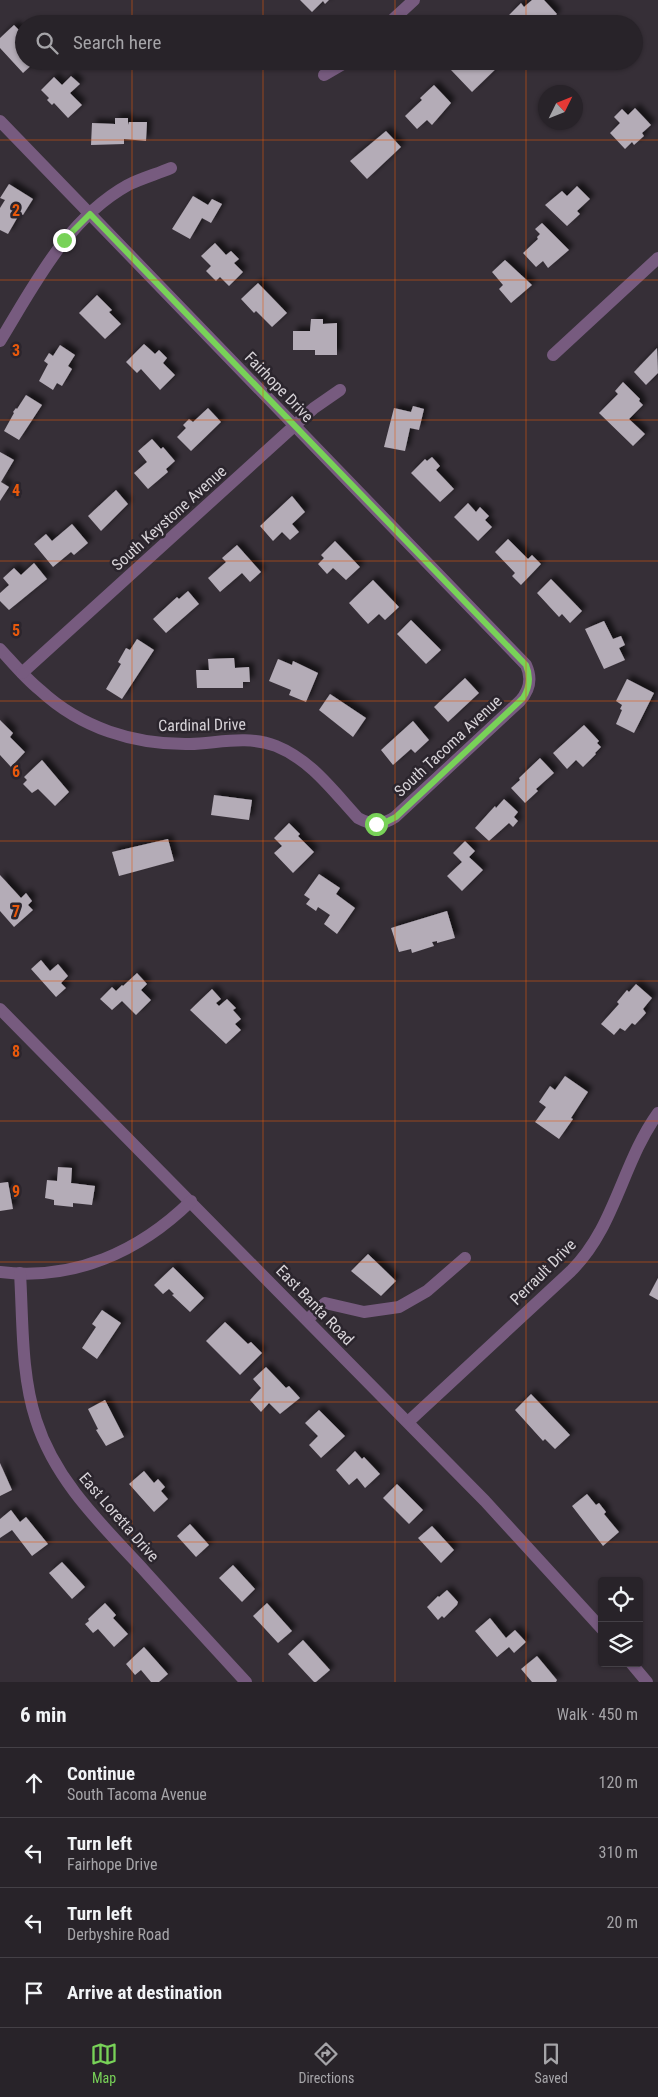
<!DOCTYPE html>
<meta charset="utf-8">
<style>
body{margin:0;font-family:"Roboto Condensed",sans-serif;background:#302b31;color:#f1f3f6}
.controls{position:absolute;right:15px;bottom:15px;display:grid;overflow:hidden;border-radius:5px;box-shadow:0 1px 4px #0004}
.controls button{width:45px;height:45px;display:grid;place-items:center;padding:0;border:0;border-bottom:1px solid #444046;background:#282329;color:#f1f3f6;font:25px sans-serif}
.compass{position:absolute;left:538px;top:85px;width:45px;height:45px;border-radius:50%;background:#282329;box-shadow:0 1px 4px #0004;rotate:47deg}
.stop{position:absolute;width:15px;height:15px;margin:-11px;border:4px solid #78d258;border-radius:50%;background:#fff}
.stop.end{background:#78d258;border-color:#fff;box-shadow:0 1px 5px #0008}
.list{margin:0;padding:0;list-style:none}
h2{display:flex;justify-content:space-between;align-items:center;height:65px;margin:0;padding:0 20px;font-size:21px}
h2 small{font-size:16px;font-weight:400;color:#a5a4a8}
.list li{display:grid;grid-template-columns:32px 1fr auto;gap:15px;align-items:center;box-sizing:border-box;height:70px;padding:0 20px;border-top:1px solid #444046}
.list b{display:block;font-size:19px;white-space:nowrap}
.list p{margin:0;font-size:16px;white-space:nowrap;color:#a5a4a8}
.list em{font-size:16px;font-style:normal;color:#a5a4a8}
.icon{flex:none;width:28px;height:28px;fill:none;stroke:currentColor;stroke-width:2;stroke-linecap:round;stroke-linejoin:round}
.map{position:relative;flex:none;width:658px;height:1682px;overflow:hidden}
.search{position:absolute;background:#282329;box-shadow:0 1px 4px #0004;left:15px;right:15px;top:15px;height:55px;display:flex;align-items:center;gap:12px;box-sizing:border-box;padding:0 18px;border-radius:28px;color:#a5a4a8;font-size:19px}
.sheet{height:345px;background:#282329}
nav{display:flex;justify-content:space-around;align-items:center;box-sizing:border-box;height:70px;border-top:1px solid #444046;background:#282329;font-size:14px;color:#a5a4a8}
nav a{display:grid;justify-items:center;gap:2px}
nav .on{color:#78d258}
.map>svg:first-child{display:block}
</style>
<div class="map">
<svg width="658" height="1682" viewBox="0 0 658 1682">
<defs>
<filter id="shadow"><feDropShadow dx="4.5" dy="-4.5" stdDeviation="2.5" flood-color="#0009"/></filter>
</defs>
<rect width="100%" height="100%" fill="#362f37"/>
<g fill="#b4acb7" filter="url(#shadow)">
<polygon points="300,0 329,0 325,4 323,1 312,12"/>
<polygon points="532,0 544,0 557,14 547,24 541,17 534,24 510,24 514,20 509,15 521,3 524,7"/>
<polygon points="14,25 24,35 24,61 36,61 23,73 0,48 0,38"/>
<polygon points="460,61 468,61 472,65 476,61 504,61 472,92 451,70"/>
<polygon points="71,76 80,84 70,93 82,105 68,118 54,103 52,105 47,100 49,98 41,90 54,77 62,85"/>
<polygon points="434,85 451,103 432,125 427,120 417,129 405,116 422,100 420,98"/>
<polygon points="635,108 651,125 642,133 644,136 634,145 632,142 625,149 610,133 620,123 614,117 622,109 628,115"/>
<polygon points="115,118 128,118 128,125 129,122 147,122 146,141 124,139 124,144 91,145 92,123 115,124"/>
<polygon points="386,131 401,147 367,179 350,161"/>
<polygon points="9,184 33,199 23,215 20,213 8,234 0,230 0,208 5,200 0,198"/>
<polygon points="577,186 590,199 577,211 580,214 567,226 545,205 562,191 567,196"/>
<polygon points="193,196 208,205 212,199 222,204 211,223 202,218 190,239 172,229"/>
<polygon points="542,223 569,250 548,268 543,261 536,267 523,253 538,239 537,237 540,234 535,229"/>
<polygon points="215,243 226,255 231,251 239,259 234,263 243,272 229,286 220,277 216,281 206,271 211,266 201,256"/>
<polygon points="505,260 532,285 511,303 499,289 503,285 492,272"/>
<polygon points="258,283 287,313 272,327 256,311 254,313 241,299"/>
<polygon points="97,295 112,310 109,312 121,324 105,339 79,313"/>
<polygon points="311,319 323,319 323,324 337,323 337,355 315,355 315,350 293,350 293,331 310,331"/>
<polygon points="144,344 155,354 159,350 167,358 163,363 175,375 160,390 141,369 137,373 126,362"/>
<polygon points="60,345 75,355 68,366 72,369 62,386 57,383 53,390 39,381 48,364 44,361 49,353 53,356"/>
<polygon points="657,348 658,373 646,385 634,372"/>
<polygon points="623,382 640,399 639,401 643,405 629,419 645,434 633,446 599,413 618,394 615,391"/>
<polygon points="26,395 42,405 19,440 4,431 14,413 13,412 16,408 17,409"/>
<polygon points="413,406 424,409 419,430 410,428 405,451 384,447 394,408 411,412"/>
<polygon points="208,408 221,422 191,451 177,437 186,428 183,425 189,419 193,422"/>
<polygon points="152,439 161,449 163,447 175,461 166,469 168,472 148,489 134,473 147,462 138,451"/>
<polygon points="0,452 14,460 1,482 9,487 0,501"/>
<polygon points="432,457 440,466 436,470 454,489 440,502 411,473 425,459 427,461"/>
<polygon points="116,490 128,504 101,531 88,516"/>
<polygon points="292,496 305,512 292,524 299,532 290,540 282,532 273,541 260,526"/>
<polygon points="468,503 476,512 480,507 489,516 485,520 492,527 478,541 454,517"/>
<polygon points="72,524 88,543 74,555 71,552 53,567 34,544 46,534 52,541"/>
<polygon points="508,539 528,559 532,555 541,564 521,585 512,576 515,573 495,552"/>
<polygon points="335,541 360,567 346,580 333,568 327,574 318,564 324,558 321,555"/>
<polygon points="237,545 261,572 250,582 242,573 220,592 208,578 226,562 222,558"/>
<polygon points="34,563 47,579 9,610 0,601 0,593 9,585 3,578 14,568 21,575"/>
<polygon points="551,579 582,611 570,623 562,614 559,617 537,593"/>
<polygon points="373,580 399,607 385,620 379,614 368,624 349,603"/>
<polygon points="188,591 199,604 166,633 153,619 177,597 179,599"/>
<polygon points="411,620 441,650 426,664 397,634"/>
<polygon points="604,621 613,639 621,636 625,645 619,648 625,660 604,669 585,629"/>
<polygon points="137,639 154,650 122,699 106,689 121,664 118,662 126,648 130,650"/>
<polygon points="234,658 235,668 249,667 250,682 243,682 243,688 197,688 196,670 209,670 208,659"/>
<polygon points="278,659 292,665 293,661 318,673 306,702 289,695 291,690 269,681"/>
<polygon points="465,678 479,693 448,722 434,707"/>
<polygon points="627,679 654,693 634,733 616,724 622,710 620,709 622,705 616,701"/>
<polygon points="330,694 366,718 353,737 319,710"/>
<polygon points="0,720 13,733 10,737 25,752 11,767 0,755"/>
<polygon points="413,721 429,740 415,753 411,749 393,765 381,750"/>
<polygon points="584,725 599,741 597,743 601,747 595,753 596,754 583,767 576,760 567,769 553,753"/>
<polygon points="540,758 554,773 536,789 538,791 525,803 511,788 520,780 519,778"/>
<polygon points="42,760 69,792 55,806 38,789 32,793 23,784 27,780 24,777"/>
<polygon points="214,795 252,800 249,820 211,815"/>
<polygon points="504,799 518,812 514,817 518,821 513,827 509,823 489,841 475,828 495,806 496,808"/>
<polygon points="289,823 300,834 298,836 314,852 293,873 274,853 282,846 274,838"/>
<polygon points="168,839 174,861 119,876 112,852"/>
<polygon points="465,841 475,851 469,857 483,870 462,891 447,876 462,862 453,853"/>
<polygon points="319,874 340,888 336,894 355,908 337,934 324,924 330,915 318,907 316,911 306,904 310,899 304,895"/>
<polygon points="0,875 21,898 26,893 32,901 28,905 33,910 14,927 0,911"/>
<polygon points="447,911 455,938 437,943 437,941 432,942 434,946 412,953 411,949 399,952 391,928"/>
<polygon points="41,960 50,971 58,964 68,976 61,983 66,988 56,997 31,969"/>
<polygon points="137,973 147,984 141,990 151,1000 136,1015 122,1001 112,1010 100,999 112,987 116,991 122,985 123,986"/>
<polygon points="636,984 652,998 643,1009 646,1013 635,1025 632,1023 625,1031 620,1028 614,1035 601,1024 619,1004 617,1002 627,990 629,992"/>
<polygon points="212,989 221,999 216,1003 219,1006 227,999 236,1008 233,1010 241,1019 235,1024 241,1030 226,1044 190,1010"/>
<polygon points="565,1076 588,1092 571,1118 573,1119 559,1139 535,1122 546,1107 539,1102 550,1086 555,1090"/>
<polygon points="58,1167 72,1168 71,1183 95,1186 92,1205 73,1203 73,1207 54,1205 54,1200 45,1198 47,1180 57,1181"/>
<polygon points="8,1182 13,1209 0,1211 0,1183"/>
<polygon points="368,1254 396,1281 381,1296 351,1271"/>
<polygon points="173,1267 204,1298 190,1312 172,1295 174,1294 169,1289 163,1294 154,1285"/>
<polygon points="658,1278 658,1300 649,1295"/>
<polygon points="102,1310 121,1323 97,1359 82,1348 96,1327 92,1324"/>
<polygon points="225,1322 248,1344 251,1342 262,1353 240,1375 206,1341"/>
<polygon points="266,1367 286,1388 289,1386 300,1398 280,1414 269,1403 261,1412 250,1400 261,1388 253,1379"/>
<polygon points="531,1394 570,1435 555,1449 545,1439 543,1441 515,1410"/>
<polygon points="105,1400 124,1437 106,1446 96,1430 98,1429 88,1409"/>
<polygon points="319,1410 345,1436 321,1458 309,1445 318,1436 305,1423"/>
<polygon points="355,1451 362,1459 364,1457 380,1474 365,1488 357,1478 349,1485 336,1470"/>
<polygon points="0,1463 12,1490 0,1496"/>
<polygon points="144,1471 154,1483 158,1479 165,1487 161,1491 168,1499 154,1512 129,1484"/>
<polygon points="397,1484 423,1510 409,1524 383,1498"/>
<polygon points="587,1494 596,1505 599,1503 606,1512 604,1514 619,1532 603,1546 572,1506"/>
<polygon points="11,1510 20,1522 26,1517 48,1544 32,1556 12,1530 0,1538 0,1519"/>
<polygon points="190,1524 209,1545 196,1557 177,1536"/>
<polygon points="432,1526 454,1550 441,1563 418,1538"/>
<polygon points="62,1562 85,1587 72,1599 49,1573"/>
<polygon points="233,1565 255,1589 242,1602 219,1578"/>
<polygon points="447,1590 458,1602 457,1605 444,1618 442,1616 438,1620 427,1607 438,1596 439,1597"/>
<polygon points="105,1603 116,1615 113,1618 128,1634 114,1647 98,1629 93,1633 85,1624 89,1621 88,1619"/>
<polygon points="267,1603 292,1631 278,1643 253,1616"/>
<polygon points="490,1618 506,1638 515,1630 526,1642 514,1653 509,1647 497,1657 475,1631"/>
<polygon points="303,1640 330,1670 316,1682 314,1682 288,1654"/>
<polygon points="144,1647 168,1674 159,1682 151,1682 141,1670 135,1675 126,1664"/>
<polygon points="537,1656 557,1680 556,1682 532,1682 521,1669"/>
</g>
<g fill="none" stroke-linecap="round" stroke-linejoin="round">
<g stroke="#775b7f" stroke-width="12">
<polyline points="388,24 414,0"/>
<polyline points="324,75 348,61"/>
<path d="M0,121L526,665C532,678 530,690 520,701L395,817C382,826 371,825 358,818C333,791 311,760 276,746C247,735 219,743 190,744C134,745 81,728 40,690C25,678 13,663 0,649"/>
<path d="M0,341C35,284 67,219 128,185C142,178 157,174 171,168"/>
<polyline points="553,355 658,258"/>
<polyline points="22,673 314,408 340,390"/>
<polyline points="0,1009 485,1501 602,1629"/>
<path d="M0,1272C74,1281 139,1252 191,1201"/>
<path d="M20,1273C23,1322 21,1374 36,1420C55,1480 100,1523 141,1567C176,1606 211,1644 246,1682"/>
<polyline points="307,1320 325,1303 364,1312 399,1307 427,1291 465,1258"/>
<path d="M408,1422L571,1271C615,1228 622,1163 658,1113"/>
<polyline points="631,1663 647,1682"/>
</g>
</g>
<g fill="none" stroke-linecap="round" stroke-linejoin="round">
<path stroke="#78d258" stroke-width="6" d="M64,240L90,214L526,665C531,677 530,687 523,698L396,817L384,823L376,824"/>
</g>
<path fill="none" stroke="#e8590c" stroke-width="1" stroke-opacity="0.55" d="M132,0V24M263,0V24M395,0V24M526,0V24M132,61V1682M263,61V1682M395,61V1682M526,61V1682M0,140H658M0,280H658M0,420H658M0,561H658M0,701H658M0,841H658M0,981H658M0,1121H658M0,1262H658M0,1402H658M0,1542H658"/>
<g text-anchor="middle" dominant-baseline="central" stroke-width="5" stroke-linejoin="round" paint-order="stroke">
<g font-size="16" fill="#d7d3d8" stroke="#2b252d">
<text transform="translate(279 387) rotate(46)">Fairhope Drive</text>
<text transform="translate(169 518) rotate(-42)">South Keystone Avenue</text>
<text transform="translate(202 725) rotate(-1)">Cardinal Drive</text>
<text transform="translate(448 746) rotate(-43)">South Tacoma Avenue</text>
<text transform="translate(543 1272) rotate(-45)">Perrault Drive</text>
<text transform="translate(315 1305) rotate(46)">East Banta Road</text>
<text transform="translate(119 1517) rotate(49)">East Loretta Drive</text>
</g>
</g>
<g font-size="16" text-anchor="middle" font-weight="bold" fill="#e8590c" stroke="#2b252d" stroke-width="5" stroke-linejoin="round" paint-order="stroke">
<text x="16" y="216">2</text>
<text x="16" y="356">3</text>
<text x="16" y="496">4</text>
<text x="16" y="636">5</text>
<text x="16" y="777">6</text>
<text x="16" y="917">7</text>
<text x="16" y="1057">8</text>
<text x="16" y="1197">9</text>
</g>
</svg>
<div class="controls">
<button><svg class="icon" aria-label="locate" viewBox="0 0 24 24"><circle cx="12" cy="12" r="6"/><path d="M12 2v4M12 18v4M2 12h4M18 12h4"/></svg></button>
<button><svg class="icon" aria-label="layers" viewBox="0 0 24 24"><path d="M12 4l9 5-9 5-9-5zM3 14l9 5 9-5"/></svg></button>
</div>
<svg class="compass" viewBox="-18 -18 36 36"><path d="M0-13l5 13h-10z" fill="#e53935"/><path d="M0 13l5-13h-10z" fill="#a5a4a8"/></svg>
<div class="stop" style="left:376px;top:824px"></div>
<div class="stop end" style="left:64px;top:240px"></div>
<div class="search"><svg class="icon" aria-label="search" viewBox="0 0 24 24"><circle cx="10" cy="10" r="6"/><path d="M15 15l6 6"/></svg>Search here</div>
</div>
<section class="sheet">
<h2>6 min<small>Walk · 450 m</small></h2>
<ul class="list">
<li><svg class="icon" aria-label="ahead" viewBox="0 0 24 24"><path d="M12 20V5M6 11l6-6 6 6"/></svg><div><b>Continue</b><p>South Tacoma Avenue</p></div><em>120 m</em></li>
<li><svg class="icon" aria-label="left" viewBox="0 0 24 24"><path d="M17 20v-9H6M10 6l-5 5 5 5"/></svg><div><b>Turn left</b><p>Fairhope Drive</p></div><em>310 m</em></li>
<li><svg class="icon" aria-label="left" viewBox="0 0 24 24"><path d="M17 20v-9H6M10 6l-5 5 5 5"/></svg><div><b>Turn left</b><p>Derbyshire Road</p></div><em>20 m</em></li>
<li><svg class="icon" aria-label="arrive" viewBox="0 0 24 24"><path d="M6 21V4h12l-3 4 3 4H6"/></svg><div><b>Arrive at destination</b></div></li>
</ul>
</section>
<nav>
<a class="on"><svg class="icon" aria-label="map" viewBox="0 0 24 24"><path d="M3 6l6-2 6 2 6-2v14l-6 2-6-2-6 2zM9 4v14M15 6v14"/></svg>Map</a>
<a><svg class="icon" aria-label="directions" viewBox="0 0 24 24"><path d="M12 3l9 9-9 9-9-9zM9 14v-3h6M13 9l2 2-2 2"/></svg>Directions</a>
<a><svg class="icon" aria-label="saved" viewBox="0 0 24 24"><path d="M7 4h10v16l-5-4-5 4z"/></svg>Saved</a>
</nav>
